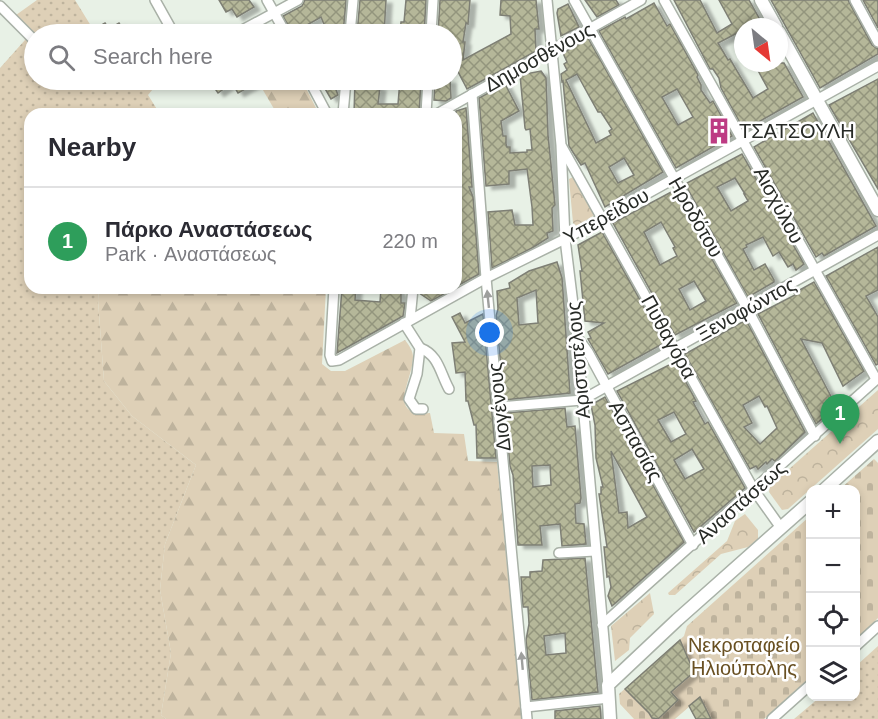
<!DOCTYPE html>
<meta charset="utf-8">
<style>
body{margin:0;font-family:Arial,sans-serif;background:#f7f7f7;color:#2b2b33}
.controls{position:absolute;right:18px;bottom:18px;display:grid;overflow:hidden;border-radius:12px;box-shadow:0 3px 9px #0003}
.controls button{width:54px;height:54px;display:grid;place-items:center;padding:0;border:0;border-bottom:2px solid #e1e1e2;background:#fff;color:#2b2b33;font:30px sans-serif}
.compass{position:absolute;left:734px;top:18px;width:54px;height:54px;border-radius:50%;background:#fff;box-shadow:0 3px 9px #0003;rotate:151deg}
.you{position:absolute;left:490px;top:333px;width:21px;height:21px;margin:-15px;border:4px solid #fff;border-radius:50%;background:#1a73e8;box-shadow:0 0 0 9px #1a73e833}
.badge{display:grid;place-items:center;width:39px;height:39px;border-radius:50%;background:#bd3b83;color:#fff;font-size:20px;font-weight:700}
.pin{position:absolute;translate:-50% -50px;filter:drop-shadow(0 2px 3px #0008)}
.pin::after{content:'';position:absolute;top:32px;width:21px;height:18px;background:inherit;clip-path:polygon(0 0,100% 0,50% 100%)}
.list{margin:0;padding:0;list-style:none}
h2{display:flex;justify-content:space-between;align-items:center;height:78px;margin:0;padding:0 24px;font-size:26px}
h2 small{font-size:20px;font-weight:400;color:#7c7c81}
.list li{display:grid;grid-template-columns:39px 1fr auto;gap:18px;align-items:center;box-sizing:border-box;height:108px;padding:0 24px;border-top:2px solid #e1e1e2}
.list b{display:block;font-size:22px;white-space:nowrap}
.list p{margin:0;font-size:20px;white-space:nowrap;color:#7c7c81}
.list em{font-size:20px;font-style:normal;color:#7c7c81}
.icon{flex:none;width:33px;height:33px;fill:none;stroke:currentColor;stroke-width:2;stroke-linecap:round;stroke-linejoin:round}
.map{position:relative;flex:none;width:878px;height:719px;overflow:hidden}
.search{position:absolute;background:#fff;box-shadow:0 3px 9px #0003;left:24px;top:24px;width:438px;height:66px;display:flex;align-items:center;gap:15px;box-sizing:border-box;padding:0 21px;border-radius:33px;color:#7c7c81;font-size:22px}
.panel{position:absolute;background:#fff;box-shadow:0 3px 9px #0003;left:24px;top:108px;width:438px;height:186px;border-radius:18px}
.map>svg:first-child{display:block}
</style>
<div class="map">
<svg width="878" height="719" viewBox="0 0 878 719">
<defs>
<pattern id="grass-dots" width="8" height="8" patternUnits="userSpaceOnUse" patternTransform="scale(1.5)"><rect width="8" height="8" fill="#ded0b7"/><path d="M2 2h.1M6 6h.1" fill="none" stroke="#beb39d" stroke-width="1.8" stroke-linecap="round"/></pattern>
<pattern id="forest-firs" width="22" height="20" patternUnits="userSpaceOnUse" patternTransform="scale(1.5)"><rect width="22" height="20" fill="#ded0b7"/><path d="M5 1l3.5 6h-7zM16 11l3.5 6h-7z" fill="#beb39d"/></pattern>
<pattern id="cemetery-stones" width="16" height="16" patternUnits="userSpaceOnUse" patternTransform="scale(1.5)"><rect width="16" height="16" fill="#ded0b7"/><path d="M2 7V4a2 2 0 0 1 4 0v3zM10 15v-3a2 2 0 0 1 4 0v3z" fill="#beb39d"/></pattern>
<pattern id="park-crowns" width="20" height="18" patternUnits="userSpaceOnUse" patternTransform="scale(1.5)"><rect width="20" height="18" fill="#ded0b7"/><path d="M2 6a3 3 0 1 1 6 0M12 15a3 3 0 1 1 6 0" fill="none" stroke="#beb39d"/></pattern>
<pattern id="building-cross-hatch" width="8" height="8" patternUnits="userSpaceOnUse" patternTransform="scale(1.5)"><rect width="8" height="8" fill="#b5b799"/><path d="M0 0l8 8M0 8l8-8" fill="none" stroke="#93957d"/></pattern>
<filter id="shadow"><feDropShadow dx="6" dy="3.5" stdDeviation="1.5" flood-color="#0004"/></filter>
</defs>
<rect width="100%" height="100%" fill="#e8f1e6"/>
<g fill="url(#grass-dots)">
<polygon points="37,0 75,0 96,34 34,34 34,80 157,80 158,83 148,95 160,114 30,114 30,288 99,288 98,300 104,381 132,416 196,465 165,544 160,590 171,653 161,715 166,719 0,719 0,68 25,40 16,15"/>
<polygon points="878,646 878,719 794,719 820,697 856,696 856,666"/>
</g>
<g fill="url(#forest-firs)">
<polygon points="272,80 302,80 319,114 277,114 260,85"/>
<path d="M99,288H326L322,364L331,371H345L405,340C409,345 413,351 413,357C413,380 385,417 430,413L434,433L464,434L468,461L497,462L522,719H166L161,715L171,653L160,590L165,544L196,465L132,416L104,381L98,300Z"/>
</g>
<g fill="url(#cemetery-stones)">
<polygon points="874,459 878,463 878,618 856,640 856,490 840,489"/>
<polygon points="810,516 810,679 764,719 696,719 689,707 675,719 634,719 620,704 619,694 684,636 687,626"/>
</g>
<g fill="url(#park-crowns)">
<polygon points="575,176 596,214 577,226 573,223 569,179"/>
<polygon points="878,390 878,429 788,509 782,510 769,492 770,486"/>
<polygon points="745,514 758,530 758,539 748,547 721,554 675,595 669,595 668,593 727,541 735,521"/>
<polygon points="650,593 654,614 630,638 629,650 615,661 611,626"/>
</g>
<g fill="url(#building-cross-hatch)" stroke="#7e7f74" stroke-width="1.5" fill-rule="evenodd" filter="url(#shadow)">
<polygon points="219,0 249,0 254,7 237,17 232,9 226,12"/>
<polygon points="305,0 346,0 343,34 328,34 321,17 305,26 310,34 293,34 283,16 302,6"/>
<polygon points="360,0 386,0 384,34 357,34"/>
<polygon points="406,0 426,0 424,34 400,34 401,22 404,22"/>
<polygon points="440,0 470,0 468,24 466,23 463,42 465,42 463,60 511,34 510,16 500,15 501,0 536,0 539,29 535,29 536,51 467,89 452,60 452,34 438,34"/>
<polygon points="585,0 616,0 619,5 597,17"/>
<polygon points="674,0 700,0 717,33 732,24 719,0 749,0 764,27 743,27 743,30 718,43 728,60 730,59 753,98 768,89 754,63 784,63 803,97 744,130 721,88 719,78 713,69 710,69"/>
<polygon points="771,0 848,0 872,45 878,49 878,54 820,88"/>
<polygon points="863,0 878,0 878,28"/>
<path d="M654,3L667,26L670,24L698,75L697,77L701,85V90L710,103L713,101L732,136L676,168L599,31L625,17L626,19ZM677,89L693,117L678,125L662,97Z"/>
<polygon points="568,4 579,27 561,36 557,13 558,9"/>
<polygon points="105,23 109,29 119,23 126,34 99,34 96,28"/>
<path d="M588,38L663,172L605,207L585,163L581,165L569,146L563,81L562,82L561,74L567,70L564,64L567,62L563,53ZM577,74L598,112H601L612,129L609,131L611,135L596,143L566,80ZM624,158L634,175L618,183L609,167Z"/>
<polygon points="541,71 546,78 548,135 555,205 552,208 553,231 547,233 548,238 532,248 492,268 488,212 512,210 515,225 533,225 532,207 527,169 509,171 509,184 486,186 479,98 505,84 519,111 501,121 503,136 506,136 506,144 507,147 510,147 510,153 527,152 527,150 532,150 530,129 526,130 525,128 520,75"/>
<polygon points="878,79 878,189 829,105"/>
<polygon points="209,80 262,80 238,93 232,83 218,93"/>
<polygon points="320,80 332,80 338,95 331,99"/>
<polygon points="355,80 377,80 376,87 380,87 378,104 398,104 400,80 421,80 419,114 354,114"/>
<polygon points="435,80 450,80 451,98 446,101 434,100"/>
<polygon points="466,108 472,187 469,187 473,197 479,274 459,285 456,279 456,190 458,190 456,111"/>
<polygon points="813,113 876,226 824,256 822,253 816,257 754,147"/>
<path d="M742,154L804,264L796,270L793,264L788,267L779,252L773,256L763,237L746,245L747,247L743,249L754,270L765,264L774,280V282L748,297L685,184ZM735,178L745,194H744L748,201L731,211L717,187Z"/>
<path d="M673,191L737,303L675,335L613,223ZM661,222L675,247L673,248L677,256L660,265L644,232ZM694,281L706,301L690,310L679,289Z"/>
<polygon points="602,232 664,343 608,374 588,339 591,338 588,332 604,323 585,321 580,271 582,271 578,245"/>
<polygon points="878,247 878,290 866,296 878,317 878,364 876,365 826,276"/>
<path d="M557,262L562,278L570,393L504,400L496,316L498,309L497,291L510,288L509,283L529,271ZM536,290L538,323L519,325L517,298Z"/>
<polygon points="814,282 864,371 843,386 822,343 801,339 836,406 816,424 758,314 795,295 794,293"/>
<polygon points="342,288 356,288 355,300 380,302 381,288 399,288 398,292 401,293 401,303 405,303 403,316 337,353"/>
<polygon points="420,288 443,288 446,293 431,301 419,293"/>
<polygon points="460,313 465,323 483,314 496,458 477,458 476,425 474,425 468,401 466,401 465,372 456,373 452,343 465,342 452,317"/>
<path d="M746,320L805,432L775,461L772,459L767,464L766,462L758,469L756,466L750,469L685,354ZM759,396L765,407L767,406L777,428L760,444L744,427L752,423L743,405Z"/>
<path d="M675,362L696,401L693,402L705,424L708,422L745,488L694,532L617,391ZM674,412L686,434L671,442L658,420ZM692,449L704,469L685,479L674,460Z"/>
<path d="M605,397L684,542L612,606L608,596L611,587L609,576L607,577L604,547H607L599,494H601V487H603L596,458L595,425L591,405ZM611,451L647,517L628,528L627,512L619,513Z"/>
<path d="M565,408L567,427L575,426L581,498L580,503L575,504L576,523L584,524L586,544L562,546L560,524L540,526L542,545H518L513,475L510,466L505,413ZM550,465L551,485L533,487L532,466Z"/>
<path d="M585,558L598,692L532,700L526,640L529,624L528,607H523L521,577H530V572L542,571L543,560ZM565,633L566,653L546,655L544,636Z"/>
<polygon points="680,640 694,672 671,692 678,700 658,719 652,718 649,713 625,689"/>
<polygon points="700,697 711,719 696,719 689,706"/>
<polygon points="600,706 601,719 555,719 555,711"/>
</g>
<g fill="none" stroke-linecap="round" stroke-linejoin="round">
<g stroke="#a9b1a7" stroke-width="12">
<g id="minor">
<polyline points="155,0 174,34"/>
<polyline points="267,0 286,34"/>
<polyline points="547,0 561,145 565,239 577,337 608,685"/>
<polyline points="574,0 747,308 815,436"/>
<polyline points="664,0 876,379"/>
<polyline points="855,0 878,42"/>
<polyline points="0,6 34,40"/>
<polyline points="235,34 298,0"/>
<polyline points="350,34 353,0"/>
<polyline points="431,34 433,0"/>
<polyline points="309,80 327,114"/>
<polyline points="472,94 486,278 527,719"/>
<polyline points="343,114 346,80"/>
<polyline points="426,114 428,80"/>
<polyline points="437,114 641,0"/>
<polyline points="562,147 754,490 781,528"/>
<polyline points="334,288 330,355 332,361 339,360 486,278 565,239 878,66"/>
<polyline points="410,319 413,288"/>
<polyline points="404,323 420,348 417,374 409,399 416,409 423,409"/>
<polyline points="577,337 588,352 693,545"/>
<path d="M420,348C439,355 440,373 449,389"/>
<polyline points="499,407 582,400 878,235"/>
<polyline points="559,553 595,551"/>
<polyline points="602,625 878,378"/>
<polyline points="856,646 878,626"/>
<polyline points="526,707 609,698"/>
<polyline points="772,719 810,685"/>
</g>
</g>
<g stroke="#a9b1a7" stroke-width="15">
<g id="tertiary">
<polyline points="761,0 776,27"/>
<polyline points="779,32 878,210"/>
<polyline points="824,490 878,441"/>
<polyline points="610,719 608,685 677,620 810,502"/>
</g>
</g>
<use href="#minor" stroke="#fff" stroke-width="9"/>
<use href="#tertiary" stroke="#fff" stroke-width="12"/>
</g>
<defs><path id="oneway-solid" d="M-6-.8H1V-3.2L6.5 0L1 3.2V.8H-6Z" transform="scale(1.5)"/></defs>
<g fill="#9e9f9d">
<use href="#oneway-solid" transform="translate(488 299) rotate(-96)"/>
<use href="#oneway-solid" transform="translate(522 661) rotate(-95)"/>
</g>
<defs>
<g id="building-bare" transform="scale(2.07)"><path d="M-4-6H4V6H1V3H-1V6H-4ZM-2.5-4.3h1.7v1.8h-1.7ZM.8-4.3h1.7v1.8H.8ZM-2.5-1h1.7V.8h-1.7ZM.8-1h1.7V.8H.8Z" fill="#bd3b83" stroke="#fff" stroke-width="2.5" paint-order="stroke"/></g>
</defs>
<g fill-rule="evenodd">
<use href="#building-bare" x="719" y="131"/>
</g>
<g text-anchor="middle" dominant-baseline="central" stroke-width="5" stroke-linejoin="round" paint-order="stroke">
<g font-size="20" fill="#272a26" stroke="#fff">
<text transform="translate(539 57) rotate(-29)">Δημοσθένους</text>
<text transform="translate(779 205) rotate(62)">Αισχύλου</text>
<text transform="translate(606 216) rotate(-29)">Υπερείδου</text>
<text transform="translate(696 217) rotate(60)">Ηροδότου</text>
<text transform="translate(746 309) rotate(-29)">Ξενοφώντος</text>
<text transform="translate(669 337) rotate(61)">Πυθαγόρα</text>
<text transform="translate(578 360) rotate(-95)">Αριστοτέλους</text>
<text transform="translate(499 407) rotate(-96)">Διογένους</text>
<text transform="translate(636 441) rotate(61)">Ασπασίας</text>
<text transform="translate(741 502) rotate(-42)">Αναστάσεως</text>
</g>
<g font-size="20" fill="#272a26" stroke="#fff" text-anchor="start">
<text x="739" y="131">ΤΣΑΤΣΟΥΛΗ</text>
</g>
<g font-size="20" fill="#695022" stroke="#fff">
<text x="744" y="645">Νεκροταφείο<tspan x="744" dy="23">Ηλιούπολης</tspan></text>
</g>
</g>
</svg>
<div class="controls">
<button>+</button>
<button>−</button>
<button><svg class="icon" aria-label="locate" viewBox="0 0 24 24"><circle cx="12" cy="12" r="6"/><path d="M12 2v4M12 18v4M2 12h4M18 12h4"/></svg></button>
<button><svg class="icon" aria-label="layers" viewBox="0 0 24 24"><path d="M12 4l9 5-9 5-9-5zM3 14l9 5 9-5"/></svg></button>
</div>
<svg class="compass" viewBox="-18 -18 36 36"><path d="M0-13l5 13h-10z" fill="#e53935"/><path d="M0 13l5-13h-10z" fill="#7c7c81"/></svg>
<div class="you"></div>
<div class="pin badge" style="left:840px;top:444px;background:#2e9e5b">1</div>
<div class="search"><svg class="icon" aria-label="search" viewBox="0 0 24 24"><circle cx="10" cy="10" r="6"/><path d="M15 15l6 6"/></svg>Search here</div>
<section class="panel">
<h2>Nearby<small></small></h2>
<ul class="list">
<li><span class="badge" style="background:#2e9e5b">1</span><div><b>Πάρκο Αναστάσεως</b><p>Park · Αναστάσεως</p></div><em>220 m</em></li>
</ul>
</section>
</div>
